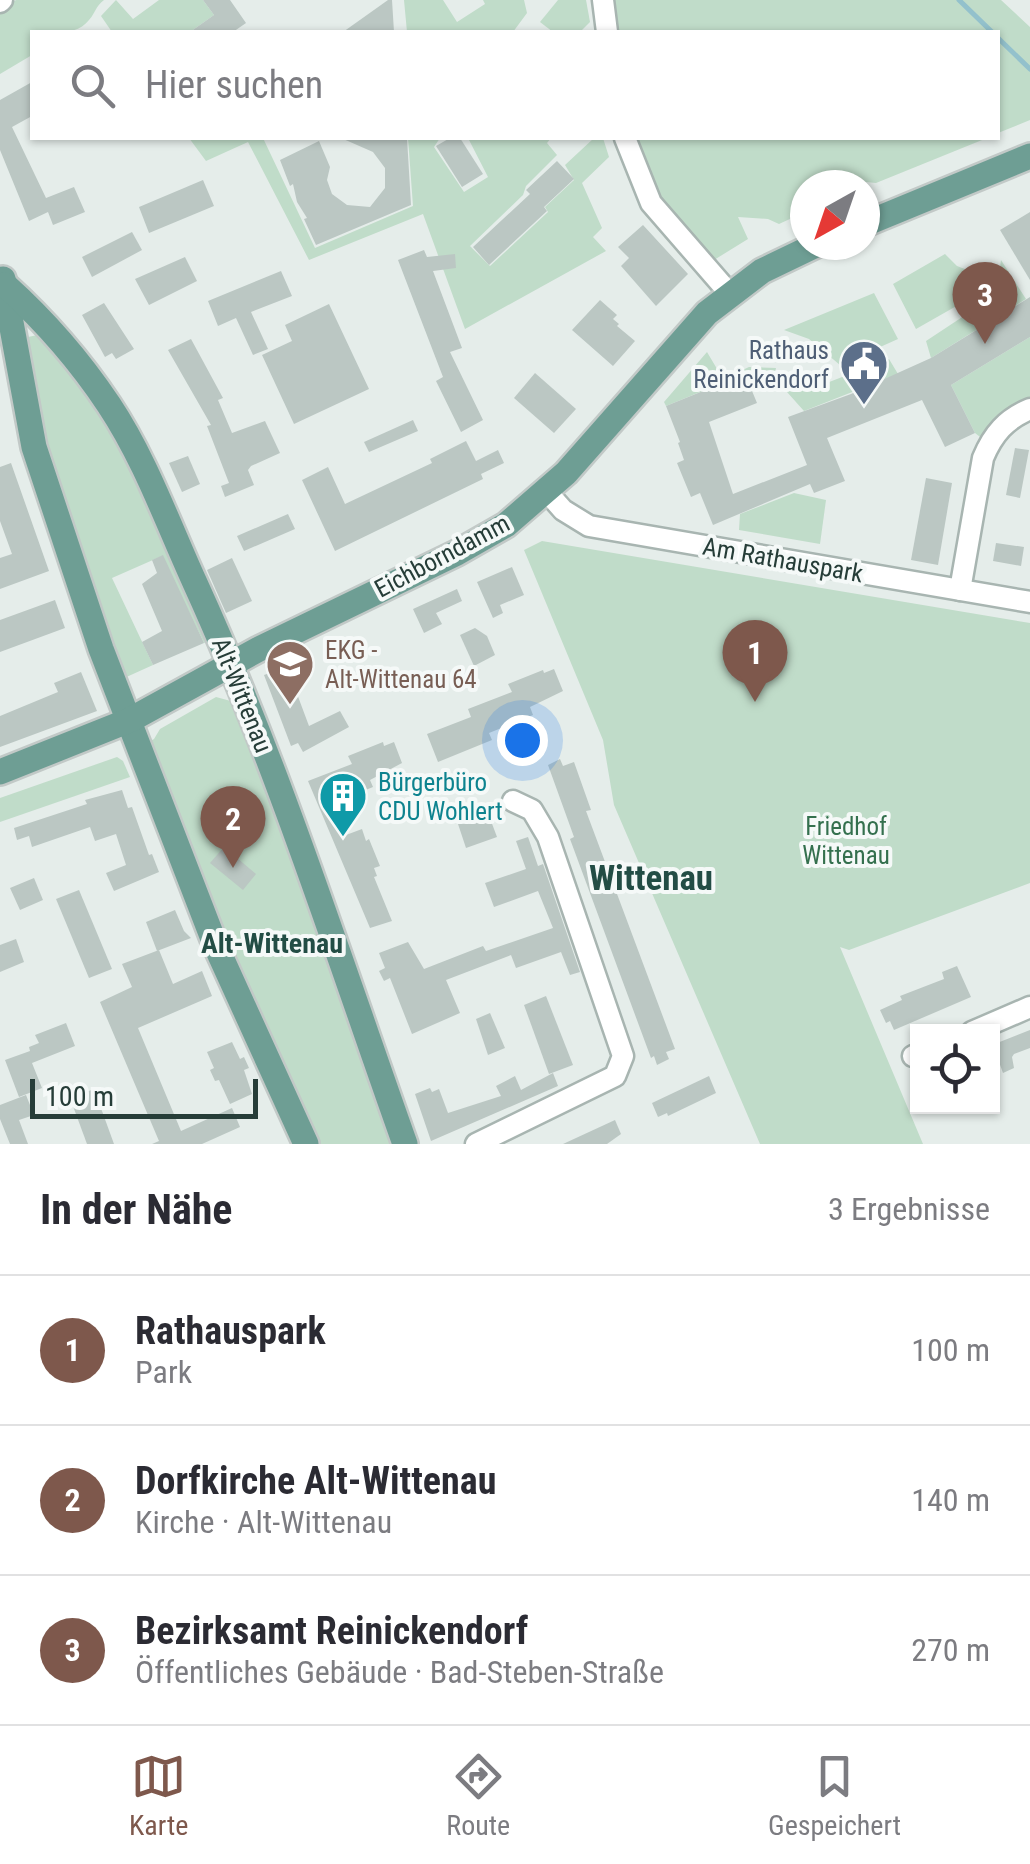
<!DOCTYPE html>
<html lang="de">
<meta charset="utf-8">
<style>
body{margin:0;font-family:"Roboto Condensed",sans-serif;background:#f2f2f3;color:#2b2b33}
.controls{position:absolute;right:30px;bottom:30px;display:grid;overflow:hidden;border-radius:0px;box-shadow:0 2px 8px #0004}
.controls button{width:90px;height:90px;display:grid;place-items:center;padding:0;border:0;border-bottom:2px solid #e1e1e2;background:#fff;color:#2b2b33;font:50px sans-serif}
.compass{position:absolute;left:790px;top:170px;width:90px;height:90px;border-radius:50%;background:#fff;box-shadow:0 2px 8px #0004;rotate:220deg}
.scale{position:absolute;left:30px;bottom:25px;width:228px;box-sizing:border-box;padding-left:10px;border:5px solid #263d38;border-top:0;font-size:28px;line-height:35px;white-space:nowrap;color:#263d38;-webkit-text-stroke:8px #f5f9f8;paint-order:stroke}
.you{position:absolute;left:522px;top:740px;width:35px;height:35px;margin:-25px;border:8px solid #fff;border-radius:50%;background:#1a73e8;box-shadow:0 0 0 15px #1a73e833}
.badge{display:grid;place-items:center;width:65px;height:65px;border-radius:50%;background:#7e584c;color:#fff;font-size:32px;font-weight:700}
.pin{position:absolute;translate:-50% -82px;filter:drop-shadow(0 2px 5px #0008)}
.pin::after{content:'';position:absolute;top:52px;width:35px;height:30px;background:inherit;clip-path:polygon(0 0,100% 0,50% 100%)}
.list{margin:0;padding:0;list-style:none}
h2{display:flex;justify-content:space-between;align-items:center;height:130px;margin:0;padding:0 40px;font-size:42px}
h2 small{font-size:32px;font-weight:400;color:#7c7c81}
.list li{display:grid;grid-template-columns:65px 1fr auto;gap:30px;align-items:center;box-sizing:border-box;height:150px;padding:0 40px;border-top:2px solid #e1e1e2}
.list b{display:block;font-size:38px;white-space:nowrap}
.list p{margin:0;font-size:32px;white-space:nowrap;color:#7c7c81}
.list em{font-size:32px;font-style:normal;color:#7c7c81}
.icon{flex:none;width:55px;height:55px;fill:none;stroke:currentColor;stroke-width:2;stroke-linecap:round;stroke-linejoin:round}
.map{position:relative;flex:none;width:1030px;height:1144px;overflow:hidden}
.search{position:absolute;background:#fff;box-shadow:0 2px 8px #0004;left:30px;right:30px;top:30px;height:110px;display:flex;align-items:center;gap:25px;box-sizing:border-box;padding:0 35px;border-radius:0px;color:#7c7c81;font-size:38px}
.sheet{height:580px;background:#fff}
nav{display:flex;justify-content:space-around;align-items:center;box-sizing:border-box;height:140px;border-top:2px solid #e1e1e2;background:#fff;font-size:28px;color:#7c7c81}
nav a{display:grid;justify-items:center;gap:5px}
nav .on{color:#7e584c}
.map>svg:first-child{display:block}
</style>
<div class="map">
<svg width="1030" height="1144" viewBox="0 0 1030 1144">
<rect width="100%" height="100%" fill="#e5edea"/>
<g fill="#c0dcc9">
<path d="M16,0H104C95,7 96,12 89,20C76,37 51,32 32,32V55L0,74V11Z"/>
<polygon points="116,0 133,19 159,0 203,0 214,15 190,32 112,32 101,16"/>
<polygon points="404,0 443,0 457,22 485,4 483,0 524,0 527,13 513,32 407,32"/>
<polygon points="558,0 586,0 590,22 580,32 553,32 540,22"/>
<polygon points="611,0 1001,0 1030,27 1030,120 998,133 998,32 616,32"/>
<polygon points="189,138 263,138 315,248 413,206 408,138 440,138 434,147 464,192 488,177 468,138 551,138 547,143 557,155 526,186 523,195 470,246 490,266 548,212 545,207 574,180 565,165 594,138 603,138 609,157 582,183 602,228 593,237 606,251 465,329 423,214 309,260 248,142 206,161"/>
<path d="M633,138H987L876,183L857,181L840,171L805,185V212L779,224L768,219L738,217L748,239L714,260C678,223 648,188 633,138Z"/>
<path d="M945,254L957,266L970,271C974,282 977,290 967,300L916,329L893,284Z"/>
<polygon points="1001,260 1026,299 931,358 926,341 985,302 998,282"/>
<polygon points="874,293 898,339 840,365 809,339 784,330"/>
<polygon points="42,334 102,410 143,488 211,640 204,643 162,556 112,578 153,665 122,679 50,467 24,343 28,337"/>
<polygon points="1030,337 1030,404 984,440 975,433 951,385"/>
<polygon points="707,352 723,379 749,367 776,368 772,386 751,388 744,374 666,406 664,402"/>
<polygon points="889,359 898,374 804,411 787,392 797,377 811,389"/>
<polygon points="794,493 826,500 820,544 739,530 740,514"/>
<polygon points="542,541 1030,623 1030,883 849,950 840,947 923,1144 760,1144 614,805 603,740 524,550"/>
<polygon points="216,697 238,703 396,1144 311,1144 215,922 147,743 154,739 160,729"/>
<polygon points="117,757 123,761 130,777 0,822 0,798"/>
</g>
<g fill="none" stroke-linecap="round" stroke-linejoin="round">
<g stroke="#93c1cc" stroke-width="5">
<polyline points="959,0 992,32"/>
<polyline points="998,38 1030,69"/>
</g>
</g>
<g fill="#bbc7c3">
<polygon points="203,0 230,0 246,23 233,32 190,32 214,15"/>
<polygon points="388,0 392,0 394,32 343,32"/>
<polygon points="32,82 32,116 12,127 46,198 74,187 85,212 53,225 48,212 29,221 0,150 0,100"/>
<polygon points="341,138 407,138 411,205 316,245 304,219 307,218 297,202 293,184 290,186 280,160 319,141 330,167 327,180 332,194 347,205 370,207 385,188 385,168 373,152"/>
<polygon points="450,138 460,138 483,174 462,187 436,146"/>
<polygon points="557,161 574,179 544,207 547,211 489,265 473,247 530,194 526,190"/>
<polygon points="203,180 214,206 149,233 139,207"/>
<polygon points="1030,212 1030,280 1000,230"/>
<polygon points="643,225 688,274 656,306 621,266 629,258 618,247"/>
<polygon points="132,232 142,250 92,277 82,257"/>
<polygon points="424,250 427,257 455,254 456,268 433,271 462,348 450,352 483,420 461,432 436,381 443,377 398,260"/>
<polygon points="185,257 197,281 149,305 135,279"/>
<polygon points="281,271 292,296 251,312 268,349 253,355 236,318 218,326 208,301"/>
<polygon points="1030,297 1030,337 951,385 975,433 945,447 922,400 827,438 845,481 814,493 810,484 713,525 700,493 691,497 677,463 684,460 678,443 680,442 666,406 745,374 757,403 709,422 733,494 807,465 788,417 851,394 931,358"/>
<polygon points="600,300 617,315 613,319 619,324 617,326 635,341 613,366 572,330"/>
<polygon points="104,303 134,349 116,359 112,353 105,357 82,315"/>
<polygon points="329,304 369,389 294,424 262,355 292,341 285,325"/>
<polygon points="191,339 223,398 218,400 232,433 265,421 280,453 251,466 248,470 254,485 225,497 221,486 229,483 207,426 211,425 168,350"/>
<polygon points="535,373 576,409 554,433 514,398"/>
<polygon points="413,420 418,431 369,452 364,442"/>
<polygon points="466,441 476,461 498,450 504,463 481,474 483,479 335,551 302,480 328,467 345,504 432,463 430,459"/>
<polygon points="1015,448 1029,450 1020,498 1006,495"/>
<polygon points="188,456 200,484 182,492 169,463"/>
<polygon points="11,463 49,571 0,589 0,558 12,554 0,521 0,467"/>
<polygon points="926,478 952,483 938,565 911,560"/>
<polygon points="288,514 295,529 244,551 237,536"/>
<polygon points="996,543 1024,547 1021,566 993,561"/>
<polygon points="163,555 204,643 153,665 142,642 162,631 142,584 157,573 152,560"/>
<polygon points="232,558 252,601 226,613 207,570"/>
<polygon points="512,567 524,595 500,605 503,613 493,618 477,582"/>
<polygon points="457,589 462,601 436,613 442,624 424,633 413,609"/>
<polygon points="55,600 65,628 0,652 0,620"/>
<polygon points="475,628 487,636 495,655 474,666 460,635"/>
<polygon points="287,667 309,726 340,711 349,727 303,752 298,743 291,746 264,675"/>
<polygon points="554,669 563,691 530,707 533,715 489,733 492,740 438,762 427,734 471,717 468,709 512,692 508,684 543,670 544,673"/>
<polygon points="81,672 97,711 0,747 0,716 58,692 54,683"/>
<polygon points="383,742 384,746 394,742 402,763 370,780 373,787 336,802 346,835 362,829 366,841 369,839 380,866 374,868 377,876 374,877 392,921 370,928 308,781 352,764 348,756"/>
<polygon points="560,759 563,766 574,762 591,810 586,811 675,1049 666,1052 669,1059 657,1065 654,1056 651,1058 570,839 574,837 548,765"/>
<polygon points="122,790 128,808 132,807 149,855 152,854 159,872 114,891 106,873 126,865 116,834 95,841 90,827 32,847 29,836 17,840 14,828 87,804 85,800"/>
<polygon points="488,813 497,837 466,848 458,824"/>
<polygon points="528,837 538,866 543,864 580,972 570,975 561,952 516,968 511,955 446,980 460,1013 412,1034 390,978 384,981 379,971 385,968 379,953 408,942 424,969 483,946 486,951 553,928 538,891 494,907 485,883 526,869 516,841"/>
<polygon points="224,847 256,874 243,890 210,863"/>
<polygon points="34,878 43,900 20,910 10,888"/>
<polygon points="79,890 112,969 89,978 56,899"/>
<polygon points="175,910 184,931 191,938 157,951 146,922"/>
<polygon points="16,939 24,962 0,972 0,945"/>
<polygon points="159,950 173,984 202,971 212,996 138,1028 181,1131 232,1108 240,1127 202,1144 152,1144 159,1141 100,1002 132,987 122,964"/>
<polygon points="957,966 971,997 894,1030 890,1021 886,1023 880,1010 902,1000 900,996 944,979 942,972"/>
<polygon points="546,996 573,1065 549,1074 524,1005"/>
<polygon points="490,1013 505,1048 488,1055 476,1019"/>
<polygon points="66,1023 75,1046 32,1063 42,1088 19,1097 5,1060 30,1051 29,1047 39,1043 35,1035"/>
<polygon points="1030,1030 1030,1048 1014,1054 1012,1057 1014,1068 1003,1073 999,1062 992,1063 992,1045"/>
<polygon points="232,1042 240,1059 244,1057 249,1068 244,1070 252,1094 230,1104 219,1080 215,1081 210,1070 214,1068 207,1052"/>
<polygon points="553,1073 558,1086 431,1141 415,1094 430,1088 432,1092 439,1089 448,1113 501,1096 496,1086 515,1076 521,1090"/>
<polygon points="709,1076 716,1093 668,1116 667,1113 658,1117 652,1103"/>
<polygon points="94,1089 114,1144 87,1144 70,1098"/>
<polygon points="26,1095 34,1115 19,1120 28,1144 10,1144 0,1119 0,1105"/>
<polygon points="615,1120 621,1134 607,1144 563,1144"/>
</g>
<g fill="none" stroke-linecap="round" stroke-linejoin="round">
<g stroke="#a8b5b1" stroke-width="25">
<g id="minor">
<polyline points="603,0 607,32"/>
<polyline points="0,2 2,0"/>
<polyline points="625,138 651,203 730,294"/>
<polyline points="547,492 563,510 589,526 1030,602"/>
<path d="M960,590L983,458C993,434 1006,419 1030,409"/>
<polyline points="972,1032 1030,1007"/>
<polyline points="913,1056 918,1054"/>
<polyline points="476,1144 615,1076 623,1056 548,837 532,810 513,801"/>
</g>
</g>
<g stroke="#c2c9c7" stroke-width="30">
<g id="major">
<polyline points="865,224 1030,156"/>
<polyline points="3,279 34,447 101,649 215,944 306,1144"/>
<path d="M5,285C45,321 79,360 109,405C145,459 168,524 195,583C278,765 338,956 405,1144"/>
<polyline points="0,772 130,720 259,649 457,553 506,525 566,473 707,313 762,271 816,245"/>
</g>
</g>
<use href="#minor" stroke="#fff" stroke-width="20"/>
<use href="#major" stroke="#6e9e94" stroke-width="25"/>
</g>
<defs>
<g id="civic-pin" transform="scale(2.5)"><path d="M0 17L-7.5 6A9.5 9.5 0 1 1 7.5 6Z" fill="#5c6f8a" stroke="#f5f9f8"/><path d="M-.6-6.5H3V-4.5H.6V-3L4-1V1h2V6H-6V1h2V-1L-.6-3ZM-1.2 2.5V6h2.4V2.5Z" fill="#fff"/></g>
<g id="school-pin" transform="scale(2.5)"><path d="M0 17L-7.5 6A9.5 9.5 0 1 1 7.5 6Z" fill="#8d6e63" stroke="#f5f9f8"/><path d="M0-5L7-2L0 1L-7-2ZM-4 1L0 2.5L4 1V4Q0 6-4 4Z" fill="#fff"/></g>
<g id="building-pin" transform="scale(2.5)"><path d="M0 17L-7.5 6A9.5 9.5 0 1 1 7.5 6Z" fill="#0f9aa8" stroke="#f5f9f8"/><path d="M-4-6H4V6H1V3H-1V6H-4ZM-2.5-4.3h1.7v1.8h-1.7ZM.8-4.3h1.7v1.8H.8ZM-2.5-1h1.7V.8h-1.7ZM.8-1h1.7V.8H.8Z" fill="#fff"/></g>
</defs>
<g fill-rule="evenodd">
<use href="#civic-pin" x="864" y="364"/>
<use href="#school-pin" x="290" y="664"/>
<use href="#building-pin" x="343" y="796"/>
</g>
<g text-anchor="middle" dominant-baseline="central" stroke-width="8" stroke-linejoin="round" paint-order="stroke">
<g font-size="25" fill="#4e5e75" stroke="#f5f9f8" text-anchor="end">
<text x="829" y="350">Rathaus<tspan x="829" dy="29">Reinickendorf</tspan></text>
</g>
<g font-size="25" fill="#263d38" stroke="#f5f9f8">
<text transform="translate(442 556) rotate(-28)">Eichborndamm</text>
<text transform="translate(783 560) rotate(10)">Am Rathauspark</text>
<text transform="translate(242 695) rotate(68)">Alt-Wittenau</text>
</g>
<g font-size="25" fill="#785e54" stroke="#f5f9f8" text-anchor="start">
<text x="325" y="650">EKG -<tspan x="325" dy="29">Alt-Wittenau 64</tspan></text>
</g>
<g font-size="25" fill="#0d838f" stroke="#f5f9f8" text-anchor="start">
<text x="378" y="782">Bürgerbüro<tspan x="378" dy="29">CDU Wohlert</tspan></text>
</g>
<g font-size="25" fill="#34704e" stroke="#f5f9f8">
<text x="846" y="826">Friedhof<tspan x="846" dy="29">Wittenau</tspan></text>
</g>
<g font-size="28" font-weight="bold" fill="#234d45" stroke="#f5f9f8">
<text x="272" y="943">Alt-Wittenau</text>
</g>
<g font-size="35" font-weight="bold" fill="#234d45" stroke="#f5f9f8">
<text x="651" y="878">Wittenau</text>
</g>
</g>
</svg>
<div class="controls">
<button><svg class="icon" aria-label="locate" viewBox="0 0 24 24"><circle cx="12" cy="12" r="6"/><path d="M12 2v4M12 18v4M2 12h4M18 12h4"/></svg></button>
</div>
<svg class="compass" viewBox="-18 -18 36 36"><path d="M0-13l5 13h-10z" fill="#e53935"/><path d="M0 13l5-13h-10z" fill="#7c7c81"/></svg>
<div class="scale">100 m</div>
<div class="you"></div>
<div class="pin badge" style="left:755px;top:702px">1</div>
<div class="pin badge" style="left:233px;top:868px">2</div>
<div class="pin badge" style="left:985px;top:344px">3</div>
<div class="search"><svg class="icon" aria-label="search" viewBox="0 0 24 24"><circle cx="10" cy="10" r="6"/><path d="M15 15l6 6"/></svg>Hier suchen</div>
</div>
<section class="sheet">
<h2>In der Nähe<small>3 Ergebnisse</small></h2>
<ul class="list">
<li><span class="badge">1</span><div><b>Rathauspark</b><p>Park</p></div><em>100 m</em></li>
<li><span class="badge">2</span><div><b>Dorfkirche Alt-Wittenau</b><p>Kirche · Alt-Wittenau</p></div><em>140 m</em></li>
<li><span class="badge">3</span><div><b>Bezirksamt Reinickendorf</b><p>Öffentliches Gebäude · Bad-Steben-Straße</p></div><em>270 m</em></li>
</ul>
</section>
<nav>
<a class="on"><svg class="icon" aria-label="map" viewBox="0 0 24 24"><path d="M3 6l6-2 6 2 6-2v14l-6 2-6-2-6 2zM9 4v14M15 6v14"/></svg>Karte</a>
<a><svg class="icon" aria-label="directions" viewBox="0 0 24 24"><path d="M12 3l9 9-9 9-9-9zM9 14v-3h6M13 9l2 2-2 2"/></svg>Route</a>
<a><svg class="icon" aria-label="saved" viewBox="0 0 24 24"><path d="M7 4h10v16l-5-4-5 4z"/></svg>Gespeichert</a>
</nav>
